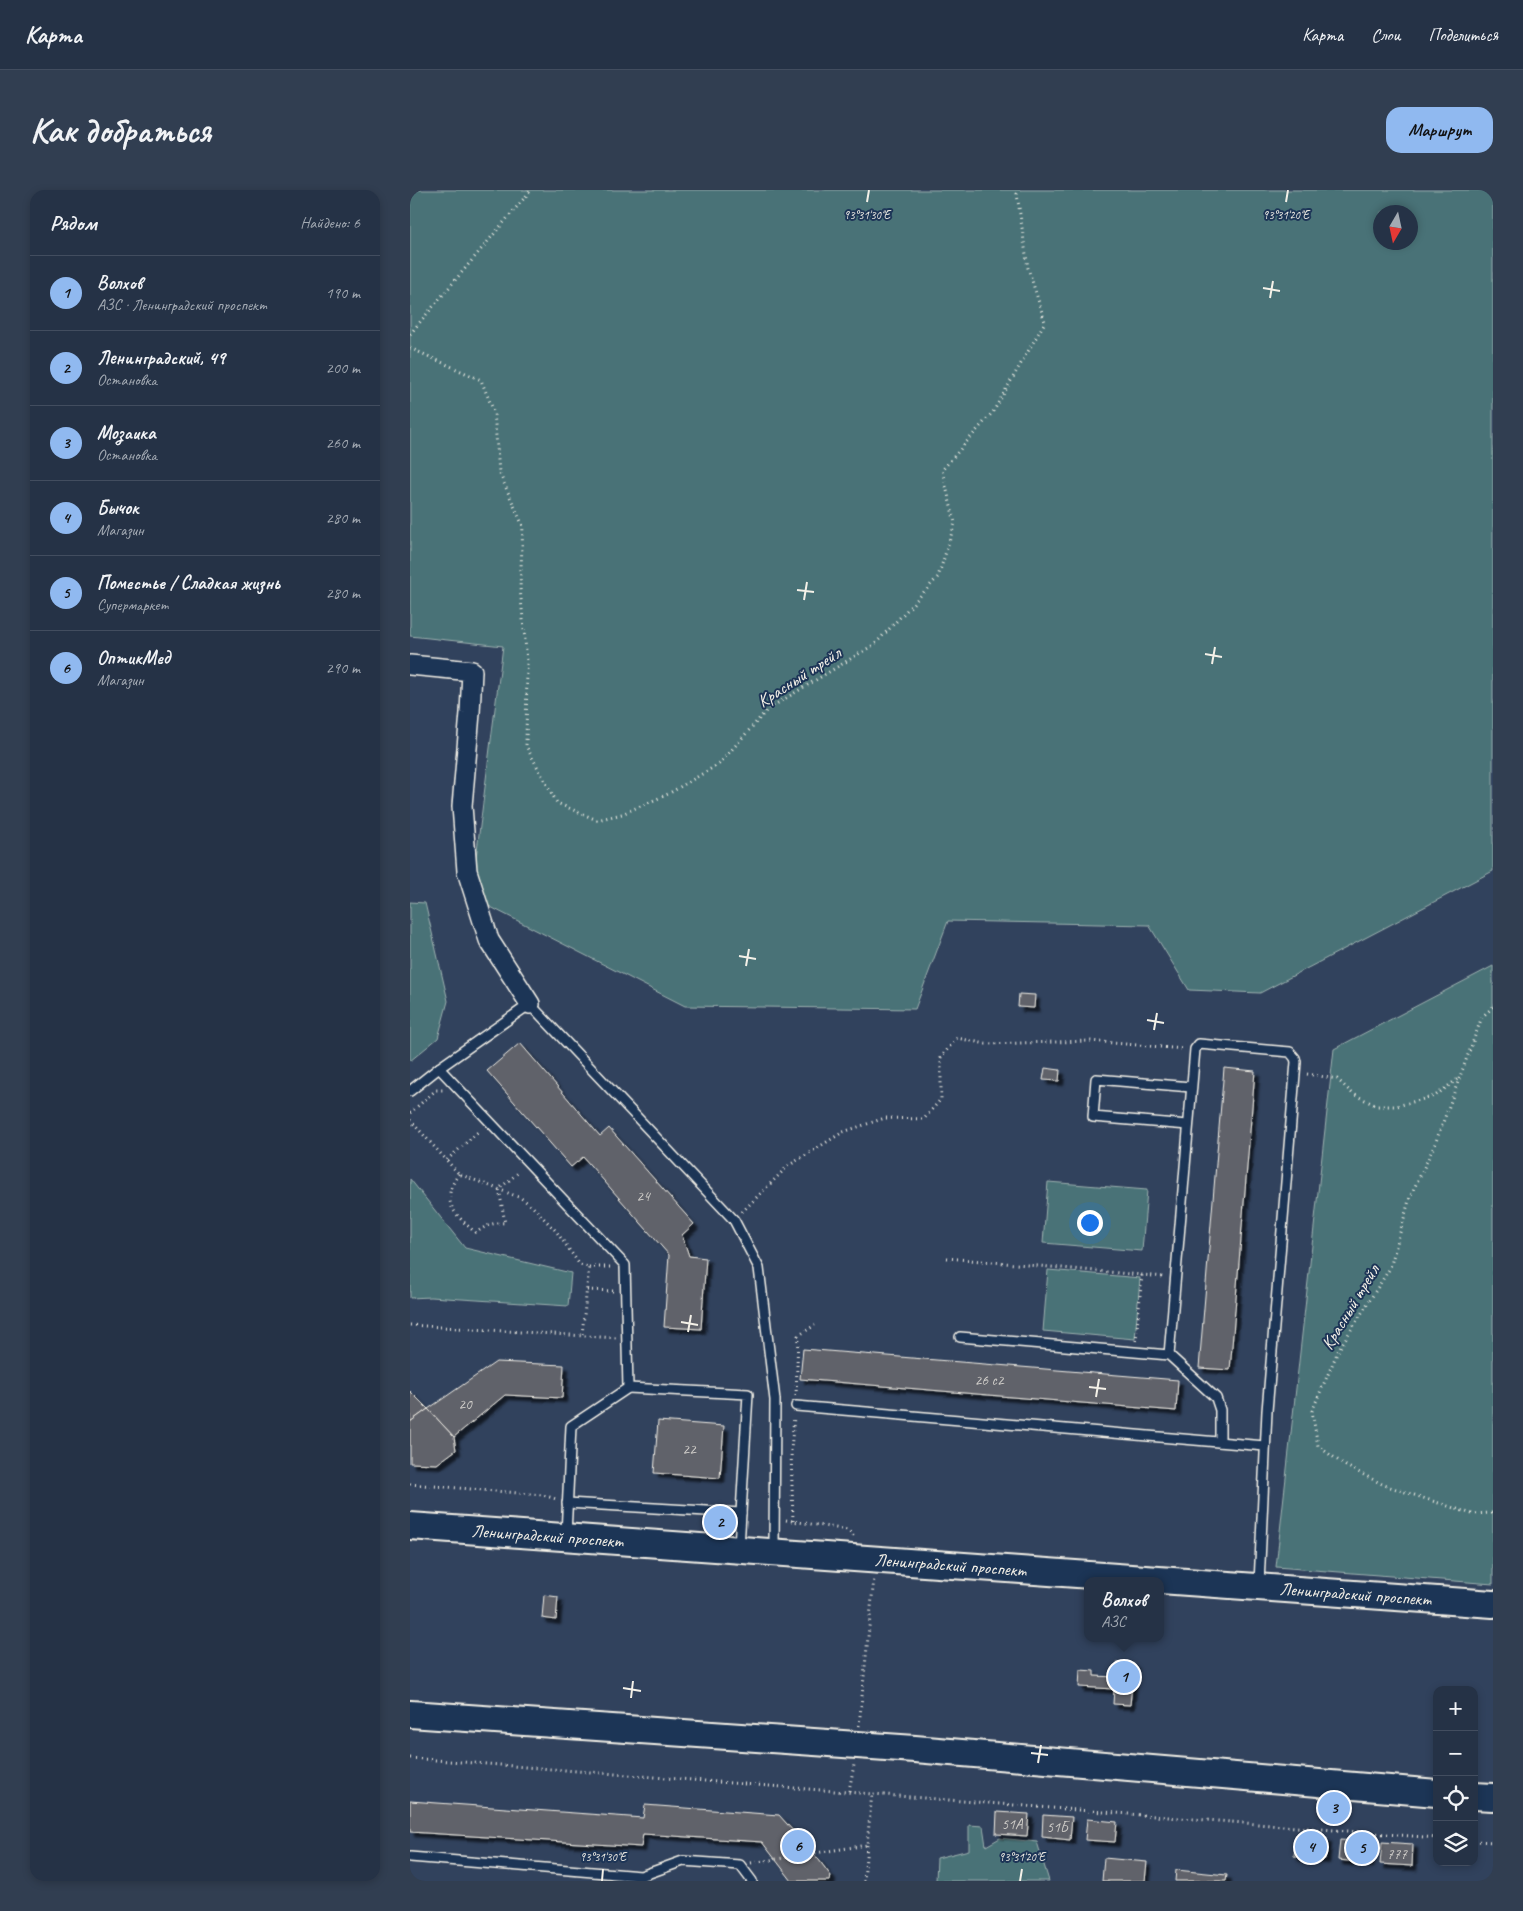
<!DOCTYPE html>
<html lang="ru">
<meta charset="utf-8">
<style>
body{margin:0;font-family:Caveat,sans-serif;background:#313e51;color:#f1f3f6}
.controls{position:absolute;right:15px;bottom:15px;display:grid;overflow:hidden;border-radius:10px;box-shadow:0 2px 8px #0003}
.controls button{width:45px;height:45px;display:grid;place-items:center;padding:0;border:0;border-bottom:1px solid #424d5f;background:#253246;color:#f1f3f6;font:25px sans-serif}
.compass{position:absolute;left:963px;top:15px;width:45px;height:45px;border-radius:50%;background:#253246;box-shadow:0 2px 8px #0003;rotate:189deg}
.you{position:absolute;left:679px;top:1032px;width:18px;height:18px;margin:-12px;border:4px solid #fff;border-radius:50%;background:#1a73e8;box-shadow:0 0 0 8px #1a73e833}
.badge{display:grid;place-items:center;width:32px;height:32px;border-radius:50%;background:#90b9f0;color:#111;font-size:16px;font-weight:700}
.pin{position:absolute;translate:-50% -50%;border:2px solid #fff;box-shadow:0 1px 5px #0006}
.popup{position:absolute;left:674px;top:1387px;width:80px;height:65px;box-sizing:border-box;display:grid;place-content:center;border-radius:10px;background:#253246;filter:drop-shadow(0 1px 4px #0005);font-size:16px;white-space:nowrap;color:#a3aab3}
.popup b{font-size:19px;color:#f1f3f6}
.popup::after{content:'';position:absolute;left:50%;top:100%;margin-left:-10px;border:10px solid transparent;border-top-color:#253246}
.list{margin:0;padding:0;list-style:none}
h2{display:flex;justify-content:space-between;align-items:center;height:65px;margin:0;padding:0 20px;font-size:21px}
h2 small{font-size:16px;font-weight:400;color:#a3aab3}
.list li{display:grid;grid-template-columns:32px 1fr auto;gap:15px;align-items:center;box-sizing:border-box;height:75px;padding:0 20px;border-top:1px solid #424d5f}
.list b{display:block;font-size:19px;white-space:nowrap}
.list p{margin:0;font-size:16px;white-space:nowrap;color:#a3aab3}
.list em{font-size:16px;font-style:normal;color:#a3aab3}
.icon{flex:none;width:28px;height:28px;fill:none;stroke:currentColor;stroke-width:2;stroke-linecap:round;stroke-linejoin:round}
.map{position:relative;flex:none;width:1083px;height:1691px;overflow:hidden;border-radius:15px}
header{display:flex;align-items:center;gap:30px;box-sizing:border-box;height:70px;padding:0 25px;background:#253246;border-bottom:1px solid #424d5f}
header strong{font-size:24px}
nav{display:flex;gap:28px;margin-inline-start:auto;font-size:18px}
.intro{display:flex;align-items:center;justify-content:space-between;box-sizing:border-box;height:120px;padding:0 30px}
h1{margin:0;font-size:35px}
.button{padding:12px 22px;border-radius:15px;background:#90b9f0;color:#111;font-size:18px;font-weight:700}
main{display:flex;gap:30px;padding:0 30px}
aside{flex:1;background:#253246;border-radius:15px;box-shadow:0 2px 8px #0003}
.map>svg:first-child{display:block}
</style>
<header>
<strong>Карта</strong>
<nav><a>Карта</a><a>Слои</a><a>Поделиться</a></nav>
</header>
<div class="intro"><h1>Как добраться</h1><a class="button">Маршрут</a></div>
<main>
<aside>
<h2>Рядом<small>Найдено: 6</small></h2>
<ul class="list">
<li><span class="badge">1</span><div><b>Волхов</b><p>АЗС · Ленинградский проспект</p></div><em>190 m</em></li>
<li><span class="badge">2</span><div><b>Ленинградский, 49</b><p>Остановка</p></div><em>200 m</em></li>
<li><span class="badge">3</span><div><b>Мозаика</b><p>Остановка</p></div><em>260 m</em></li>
<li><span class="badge">4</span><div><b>Бычок</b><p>Магазин</p></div><em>280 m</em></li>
<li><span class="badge">5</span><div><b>Поместье / Сладкая жизнь</b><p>Супермаркет</p></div><em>280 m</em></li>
<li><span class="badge">6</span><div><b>ОптикМед</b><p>Магазин</p></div><em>290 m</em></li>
</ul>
</aside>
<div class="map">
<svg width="1083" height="1691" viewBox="0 0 1083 1691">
<defs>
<filter id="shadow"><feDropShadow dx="4.5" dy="4.5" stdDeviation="1" flood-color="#0009"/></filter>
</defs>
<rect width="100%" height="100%" fill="#31425d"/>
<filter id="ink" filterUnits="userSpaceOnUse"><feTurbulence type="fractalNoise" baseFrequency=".02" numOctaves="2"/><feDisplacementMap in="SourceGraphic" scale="10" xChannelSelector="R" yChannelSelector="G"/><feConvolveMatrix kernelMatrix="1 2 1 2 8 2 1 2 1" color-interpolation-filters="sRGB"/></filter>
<g filter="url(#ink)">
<g fill="#487277" stroke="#9eb2b0" fill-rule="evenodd">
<path d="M0,0H1083V681L850,803L779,800L739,735L538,731L505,819L275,816L61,707L93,456L0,446ZM971,22H1001V52H971Z"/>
<polygon points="0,712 15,713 38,811 28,848 0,871"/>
<polygon points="1083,776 1083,1394 866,1377 924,859"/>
<polygon points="0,989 55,1058 161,1083 158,1116 21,1107 0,1108"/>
<polygon points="638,992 737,1000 732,1061 633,1053"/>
<polygon points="638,1080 730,1088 725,1149 633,1141"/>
<polygon points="559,1635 573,1636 576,1656 590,1648 627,1652 639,1691 526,1691 527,1668 559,1660"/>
</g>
<g fill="#61626b" stroke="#f4f1e8" filter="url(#shadow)">
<polygon points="609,804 625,805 624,818 608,817"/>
<polygon points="110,853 190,946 199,938 284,1034 272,1045 279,1066 296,1068 291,1139 254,1137 259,1065 173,967 161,977 77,881"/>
<polygon points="635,878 650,880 649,891 633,890"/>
<polygon points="814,878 845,881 820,1180 789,1178"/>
<polygon points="393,1159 768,1190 766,1221 390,1189"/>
<polygon points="86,1172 154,1175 152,1208 95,1205 44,1247 18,1219"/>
<polygon points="0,1201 18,1219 0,1232"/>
<polygon points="18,1219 44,1247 46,1260 27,1274 0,1273 0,1232"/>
<polygon points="248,1231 314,1236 310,1288 244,1283"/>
<polygon points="134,1405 148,1407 146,1430 132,1428"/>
<polygon points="707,1473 724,1474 720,1515 703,1514 704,1499 669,1497 670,1480 684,1481 684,1486 706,1487"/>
<polygon points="0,1611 233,1628 235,1615 369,1625 409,1670 421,1686 420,1691 382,1691 352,1652 233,1644 231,1657 0,1642"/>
<polygon points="587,1622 619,1624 617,1646 586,1644"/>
<polygon points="633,1625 662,1627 660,1650 632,1647"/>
<polygon points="677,1629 707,1632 705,1652 675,1650"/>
<polygon points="886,1645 917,1648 915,1669 884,1666"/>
<polygon points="930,1650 960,1652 959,1673 928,1670"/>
<polygon points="972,1652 1003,1654 1002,1676 970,1674"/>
<polygon points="694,1668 737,1672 735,1691 692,1691"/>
<polygon points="766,1680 817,1685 816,1691 765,1691"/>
</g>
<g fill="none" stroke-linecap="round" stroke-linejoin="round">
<g stroke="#f4f1e8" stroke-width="12">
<g id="lane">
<polyline points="29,878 120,814 324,1030 349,1078 365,1210 364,1359"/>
<polyline points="0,901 29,878 215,1075 218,1198 161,1236 156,1345"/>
<polyline points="778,935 683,927 686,889 781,897"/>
<polyline points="550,1147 759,1165 806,1208 810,1220 810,1252"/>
<polyline points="759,1165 785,859 789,854 880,862 885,868 886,872 857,1221 849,1394"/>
<polyline points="218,1198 338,1204 329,1357"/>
<polyline points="386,1216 855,1256"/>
<polyline points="157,1313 331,1323"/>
<polyline points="0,1667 231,1686 273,1671 330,1675 342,1691"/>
</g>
</g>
<g stroke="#f4f1e8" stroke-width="22">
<polyline id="street" points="0,475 62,481 60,523 52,616 57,681 79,750 120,814"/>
</g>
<g stroke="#f4f1e8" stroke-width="30">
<g id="secondary">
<path id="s1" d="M0,1336L1083,1414"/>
<polyline points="0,1524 505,1559 1027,1603"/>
<polyline points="1064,1606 1083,1607"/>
</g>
</g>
<g stroke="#f4f1e8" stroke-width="3" stroke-dasharray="1 4" stroke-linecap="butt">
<polyline points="0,144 121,0"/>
<polyline points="0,158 71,190 84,222 89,282 113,336 110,398 117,471 116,556 147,613 187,630 212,624 258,604 309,574 358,519 465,454 528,387 545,333 532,280 583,222 635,132 618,78 607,4 610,0"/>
<polyline points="1083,817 1072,827 1025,954 1000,1007 980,1078 929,1159 902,1221 908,1256 936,1276 974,1295 1062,1324 1083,1323"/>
<polyline points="897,884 927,889 943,904 967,916 987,916 1025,906 1049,888"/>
<polyline points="0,923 26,900 34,900"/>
<polyline points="0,930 49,984 111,1008 122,1016 146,1041 170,1075 179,1077 172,1145"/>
<polyline points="37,970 70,940"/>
<path d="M49,984C29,1011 44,1024 66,1043C75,1036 83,1032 95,1033L89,999L109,982"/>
<polyline points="332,1022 378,976 433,942 475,928 514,929 531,909 531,867 547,848 576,854 680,851 774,859"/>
<polyline points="537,1068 755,1087"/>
<polyline points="179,1077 201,1077"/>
<polyline points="177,1100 205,1101"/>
<polyline points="0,1135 207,1148"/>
<polyline points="726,1151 732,1085"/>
<polyline points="386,1206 388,1146 405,1135"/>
<polyline points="0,1294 133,1305 146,1309"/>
<polyline points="376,1330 438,1340 445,1348"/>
<polyline points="383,1331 381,1260 384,1227"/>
<polyline points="449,1536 464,1388"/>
<polyline points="0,1568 1027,1648"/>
<polyline points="439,1601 444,1575"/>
<polyline points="1064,1651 1083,1652"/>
<polyline points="341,1673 457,1655 462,1603"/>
<polyline points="454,1691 457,1655"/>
</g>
<use href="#lane" stroke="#1d3557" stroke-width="9"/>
<use href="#street" stroke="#1d3557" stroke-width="19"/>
<use href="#secondary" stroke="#1d3557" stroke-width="26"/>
</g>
</g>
<path fill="none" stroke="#f4f1e8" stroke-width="2" d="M457,12L459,0M876,12L878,0M853,98L870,101M860,108L863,91M387,400L404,402M394,410L397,392M795,464L812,467M802,474L805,457M329,766L346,769M336,776L339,759M737,830L754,833M744,840L747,823M271,1132L288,1135M278,1142L281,1125M679,1197L696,1199M686,1207L689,1189M213,1498L231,1501M221,1508L223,1491M621,1563L638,1565M628,1573L631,1555M192,1691L193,1679M610,1691L612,1679"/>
<g text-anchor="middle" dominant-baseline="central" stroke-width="4" stroke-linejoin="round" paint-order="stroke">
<g font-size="15" fill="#cfcdc9">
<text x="233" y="1006">24</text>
<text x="579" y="1190">26 с2</text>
<text x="55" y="1214">20</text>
<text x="279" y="1259">22</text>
<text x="602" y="1634">51А</text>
<text x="647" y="1637">51Б</text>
<text x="987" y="1664">777</text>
</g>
<g font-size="18" fill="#f4f1e8" stroke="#1d3557">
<text transform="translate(389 487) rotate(-33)">Красный трейл</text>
<text transform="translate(940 1117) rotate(-59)">Красный трейл</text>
<text stroke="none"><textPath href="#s1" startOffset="138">Ленинградский проспект</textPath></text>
<text stroke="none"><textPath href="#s1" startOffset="542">Ленинградский проспект</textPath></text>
<text stroke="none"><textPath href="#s1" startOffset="948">Ленинградский проспект</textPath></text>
</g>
</g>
<g font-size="12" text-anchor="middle" fill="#f4f1e8" stroke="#1d3557" stroke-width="4" stroke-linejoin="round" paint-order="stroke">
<text x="457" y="29">93°31'30"E</text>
<text x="876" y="29">93°31'20"E</text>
<text x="193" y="1671">93°31'30"E</text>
<text x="612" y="1671">93°31'20"E</text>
</g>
</svg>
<div class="controls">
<button>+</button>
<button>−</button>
<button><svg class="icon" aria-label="locate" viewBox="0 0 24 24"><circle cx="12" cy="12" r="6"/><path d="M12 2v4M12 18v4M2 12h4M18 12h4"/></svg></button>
<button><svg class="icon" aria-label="layers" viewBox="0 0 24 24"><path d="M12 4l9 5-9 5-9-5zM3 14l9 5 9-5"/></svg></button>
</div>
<svg class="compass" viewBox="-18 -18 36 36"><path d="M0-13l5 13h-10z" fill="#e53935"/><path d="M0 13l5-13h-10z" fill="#a3aab3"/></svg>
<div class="you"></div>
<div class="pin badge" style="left:714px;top:1487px">1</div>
<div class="popup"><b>Волхов</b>АЗС</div>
<div class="pin badge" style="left:310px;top:1332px">2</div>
<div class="pin badge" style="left:924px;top:1618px">3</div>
<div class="pin badge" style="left:901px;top:1657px">4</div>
<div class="pin badge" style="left:952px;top:1658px">5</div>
<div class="pin badge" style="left:388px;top:1656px">6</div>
</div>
</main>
